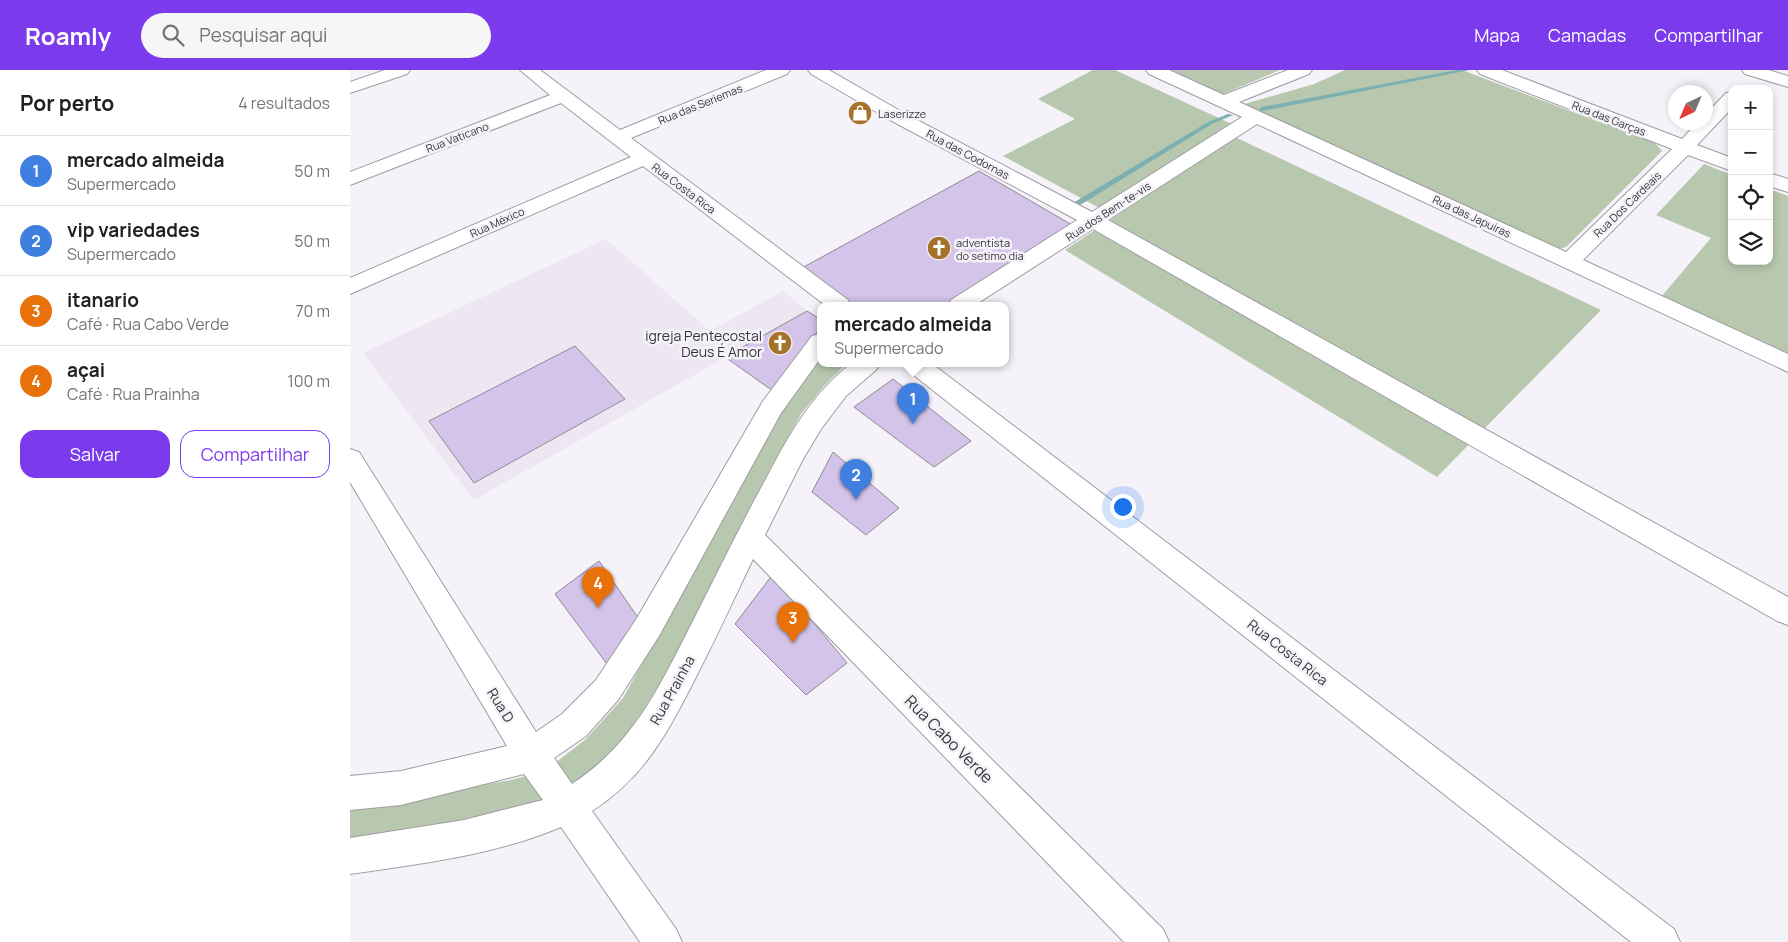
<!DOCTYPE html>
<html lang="pt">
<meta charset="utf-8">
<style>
body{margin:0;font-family:Manrope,sans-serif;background:#f6f6f6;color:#202124}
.controls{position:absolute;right:15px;top:15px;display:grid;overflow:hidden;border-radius:10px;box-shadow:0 2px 8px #0003}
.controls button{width:45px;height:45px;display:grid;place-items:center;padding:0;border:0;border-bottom:1px solid #e0e0e0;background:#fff;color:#202124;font:25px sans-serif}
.compass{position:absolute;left:1318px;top:15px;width:45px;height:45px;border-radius:50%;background:#fff;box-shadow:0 2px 8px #0003;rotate:224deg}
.you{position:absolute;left:772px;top:436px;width:18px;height:18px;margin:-12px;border:4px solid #fff;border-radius:50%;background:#1a73e8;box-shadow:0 0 0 8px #1a73e833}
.badge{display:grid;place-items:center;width:32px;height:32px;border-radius:50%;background:#7c3aed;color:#fff;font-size:16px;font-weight:700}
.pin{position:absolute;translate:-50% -41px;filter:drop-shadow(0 1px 2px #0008)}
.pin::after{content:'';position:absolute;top:26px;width:18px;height:15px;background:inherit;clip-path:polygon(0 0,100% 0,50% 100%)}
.popup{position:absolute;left:467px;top:232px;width:192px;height:65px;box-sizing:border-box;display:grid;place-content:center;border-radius:10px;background:#fff;filter:drop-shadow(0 1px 4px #0005);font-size:16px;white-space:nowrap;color:#757577}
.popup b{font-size:19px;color:#202124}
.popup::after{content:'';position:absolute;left:50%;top:100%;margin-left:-10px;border:10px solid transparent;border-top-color:#fff}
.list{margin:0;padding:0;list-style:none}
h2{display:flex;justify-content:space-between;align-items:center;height:65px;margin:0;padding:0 20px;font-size:21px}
h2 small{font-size:16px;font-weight:400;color:#757577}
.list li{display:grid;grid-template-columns:32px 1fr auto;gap:15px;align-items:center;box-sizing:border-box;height:70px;padding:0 20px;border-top:1px solid #e0e0e0}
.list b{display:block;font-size:19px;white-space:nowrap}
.list p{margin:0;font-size:16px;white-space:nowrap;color:#757577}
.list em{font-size:16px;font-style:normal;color:#757577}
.actions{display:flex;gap:10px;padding:15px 20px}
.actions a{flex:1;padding:11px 0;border:1px solid #7c3aed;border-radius:15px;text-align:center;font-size:18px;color:#7c3aed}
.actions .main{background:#7c3aed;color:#fff}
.icon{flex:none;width:28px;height:28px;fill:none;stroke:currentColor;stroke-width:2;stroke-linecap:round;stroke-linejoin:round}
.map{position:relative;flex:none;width:1438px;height:872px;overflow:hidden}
header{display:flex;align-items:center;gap:30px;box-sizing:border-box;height:70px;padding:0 25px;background:#7c3aed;color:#fff}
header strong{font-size:24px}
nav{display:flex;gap:28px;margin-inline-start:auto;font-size:18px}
.search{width:350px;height:45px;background:#f6f6f6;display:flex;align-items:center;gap:12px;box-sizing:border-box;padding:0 18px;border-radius:28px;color:#757577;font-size:19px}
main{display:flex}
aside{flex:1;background:#fff}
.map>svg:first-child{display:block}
</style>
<header>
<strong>Roamly</strong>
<div class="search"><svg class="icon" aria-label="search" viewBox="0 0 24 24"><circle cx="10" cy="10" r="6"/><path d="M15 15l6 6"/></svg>Pesquisar aqui</div>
<nav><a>Mapa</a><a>Camadas</a><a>Compartilhar</a></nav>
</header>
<main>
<aside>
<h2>Por perto<small>4 resultados</small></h2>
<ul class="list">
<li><span class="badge" style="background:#3f7fe0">1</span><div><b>mercado almeida</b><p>Supermercado</p></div><em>50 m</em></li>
<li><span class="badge" style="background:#3f7fe0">2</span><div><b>vip variedades</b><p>Supermercado</p></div><em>50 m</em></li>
<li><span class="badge" style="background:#e8710a">3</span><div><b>itanario</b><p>Café · Rua Cabo Verde</p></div><em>70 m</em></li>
<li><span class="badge" style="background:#e8710a">4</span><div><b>açai</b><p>Café · Rua Prainha</p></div><em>100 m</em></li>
</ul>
<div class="actions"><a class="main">Salvar</a><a>Compartilhar</a></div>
</aside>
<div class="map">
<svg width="1438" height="872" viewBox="0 0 1438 872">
<rect width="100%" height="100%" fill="#f5f3f9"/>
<polygon fill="#ece7f3" points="256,169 360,261 433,221 457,241 124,430 13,283"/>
<g fill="#b7c8ae">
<polygon points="743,0 765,0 884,55 751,139 653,86 725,49 688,29"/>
<polygon points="814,0 930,0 871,25"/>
<polygon points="995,0 1112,0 1305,73 1312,81 1216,177 1208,179 891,35 964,14"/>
<polygon points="885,67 1251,240 1087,407 715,180"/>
<polygon points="1354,94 1382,105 1382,191 1419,191 1419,119 1438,126 1438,285 1311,227 1361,168 1306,145"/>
<polygon points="470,286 470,293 497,293 474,316 451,344 421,398 327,586 283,656 253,697 215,725 115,751 0,770 0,736 161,710 195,701 236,669 273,628 362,468 435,332"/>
</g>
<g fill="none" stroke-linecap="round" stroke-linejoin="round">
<g fill="#7cb0b1" fill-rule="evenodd">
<polygon points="1107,0 1120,0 912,41 909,39 912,37"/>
<polygon points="878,44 883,45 862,54 730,135 727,135 723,133 858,52"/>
</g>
</g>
<g fill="#d4c4ea" stroke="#8d8b90">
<polygon points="629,101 724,156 597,235 498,235 450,199"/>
<polygon points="457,241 470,249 470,258 423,321 375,287"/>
<polygon points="225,276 275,329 124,413 79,351"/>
<polygon points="543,309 621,371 584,397 504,337"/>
<polygon points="483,382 549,438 516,465 462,422"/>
<polygon points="249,491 291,552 257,594 205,524"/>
<polygon points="423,504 497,593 456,625 385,554"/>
</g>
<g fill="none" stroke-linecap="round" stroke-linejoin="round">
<g stroke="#9e9ca1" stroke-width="2">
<g id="minor">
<polygon points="35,0 60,0 57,4 0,23 0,12"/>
<polygon points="170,0 190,0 270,60 416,0 440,0 437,4 281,68 498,230 501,235 475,235 293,96 0,224 0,208 281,87 211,33 0,115 0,102 200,25"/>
<polygon points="458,0 479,0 552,42 742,142 892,47 799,4 796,0 819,0 874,25 938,0 962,0 959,4 889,32 1216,182 1322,79 1130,4 1127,0 1152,0 1332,69 1348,52 1356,52 1356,44 1376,23 1382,22 1382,38 1347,75 1382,88 1382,101 1338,85 1233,190 1438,284 1438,302 907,54 758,150 1438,527 1438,555 1427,551 743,159 625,235 598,235 601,230 727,150 540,50 461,4"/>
<polygon points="1392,0 1418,0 1438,6 1438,17 1395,4"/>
<polygon points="1419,103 1438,109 1438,122 1419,116"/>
<path d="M470,264V289L431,343L309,566L268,630L236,666L204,688L222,714C284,673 308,619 341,555C366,506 390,456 417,407C439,365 463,322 502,293H530L527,299L496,326L471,359L452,391L415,465L813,859L819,872H774L403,489C384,529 366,568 346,607C318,662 295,707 242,741L326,859L332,872H290L211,757C145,785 71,794 0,804V768L114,750L193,730L174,704L51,735L0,740V706L51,701L157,676L0,412V379L9,382L186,662L212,644L246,610L287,548L413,331L462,266Z"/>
<polygon points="553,293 581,293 1324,859 1330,872 1281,872 556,299"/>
</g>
</g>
<use href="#minor" fill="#fff" fill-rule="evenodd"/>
</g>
<defs>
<g id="shop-disc" transform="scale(1.25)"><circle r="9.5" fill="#a47229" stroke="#f5f3f9"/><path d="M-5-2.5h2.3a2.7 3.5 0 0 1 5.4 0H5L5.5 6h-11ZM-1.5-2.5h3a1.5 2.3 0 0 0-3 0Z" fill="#fff"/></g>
<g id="church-disc" transform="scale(1.25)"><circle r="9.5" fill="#a47229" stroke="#f5f3f9"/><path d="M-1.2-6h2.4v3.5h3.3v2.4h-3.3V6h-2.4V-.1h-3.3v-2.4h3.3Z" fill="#fff"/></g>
</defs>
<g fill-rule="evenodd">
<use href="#shop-disc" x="510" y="43"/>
<use href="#church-disc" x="589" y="178"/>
<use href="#church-disc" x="430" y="273"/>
</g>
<g text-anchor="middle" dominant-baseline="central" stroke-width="5" stroke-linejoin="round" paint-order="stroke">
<g font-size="11" fill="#363537" stroke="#f5f3f9">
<text transform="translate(350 34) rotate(-22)">Rua das Seriemas</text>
<text transform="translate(1259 48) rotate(21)">Rua das Garças</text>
<text transform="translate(107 67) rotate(-21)">Rua Vaticano</text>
<text transform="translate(618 84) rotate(28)">Rua das Codornas</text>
<text transform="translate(334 118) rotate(37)">Rua Costa Rica</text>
<text transform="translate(1277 134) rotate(-44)">Rua Dos Cardeais</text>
<text transform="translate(758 141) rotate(-33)">Rua dos Bem-te-vis</text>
<text transform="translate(1122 146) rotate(25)">Rua das Japuiras</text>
<text transform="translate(147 152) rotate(-24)">Rua México</text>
</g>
<g font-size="11" fill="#363537" stroke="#f5f3f9" text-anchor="start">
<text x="528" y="43">Laserizze</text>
<text x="606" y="172">adventista<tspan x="606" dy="13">do setimo dia</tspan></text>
</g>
<g font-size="14" fill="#363537" stroke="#f5f3f9" text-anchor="end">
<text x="412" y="265">igreja Pentecostal<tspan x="412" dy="16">Deus É Amor</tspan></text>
</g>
<g font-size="14" fill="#363537" stroke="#f5f3f9">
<text transform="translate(938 582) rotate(38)">Rua Costa Rica</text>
<text transform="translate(322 620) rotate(-61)">Rua Prainha</text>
<text transform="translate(151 635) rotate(58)">Rua D</text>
</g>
<g font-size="16" fill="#363537" stroke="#f5f3f9">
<text transform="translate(599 669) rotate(45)">Rua Cabo Verde</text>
</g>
</g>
</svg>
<div class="controls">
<button>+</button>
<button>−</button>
<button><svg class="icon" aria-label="locate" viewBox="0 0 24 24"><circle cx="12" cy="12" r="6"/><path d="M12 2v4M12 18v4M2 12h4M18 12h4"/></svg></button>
<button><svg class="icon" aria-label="layers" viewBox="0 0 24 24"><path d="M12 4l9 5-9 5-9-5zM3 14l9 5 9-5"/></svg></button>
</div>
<svg class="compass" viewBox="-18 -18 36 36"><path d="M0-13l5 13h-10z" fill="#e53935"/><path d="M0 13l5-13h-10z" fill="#757577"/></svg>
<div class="you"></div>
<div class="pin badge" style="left:563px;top:354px;background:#3f7fe0">1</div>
<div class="popup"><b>mercado almeida</b>Supermercado</div>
<div class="pin badge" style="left:506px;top:430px;background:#3f7fe0">2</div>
<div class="pin badge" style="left:443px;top:573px;background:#e8710a">3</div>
<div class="pin badge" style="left:248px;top:538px;background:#e8710a">4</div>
</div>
</main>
